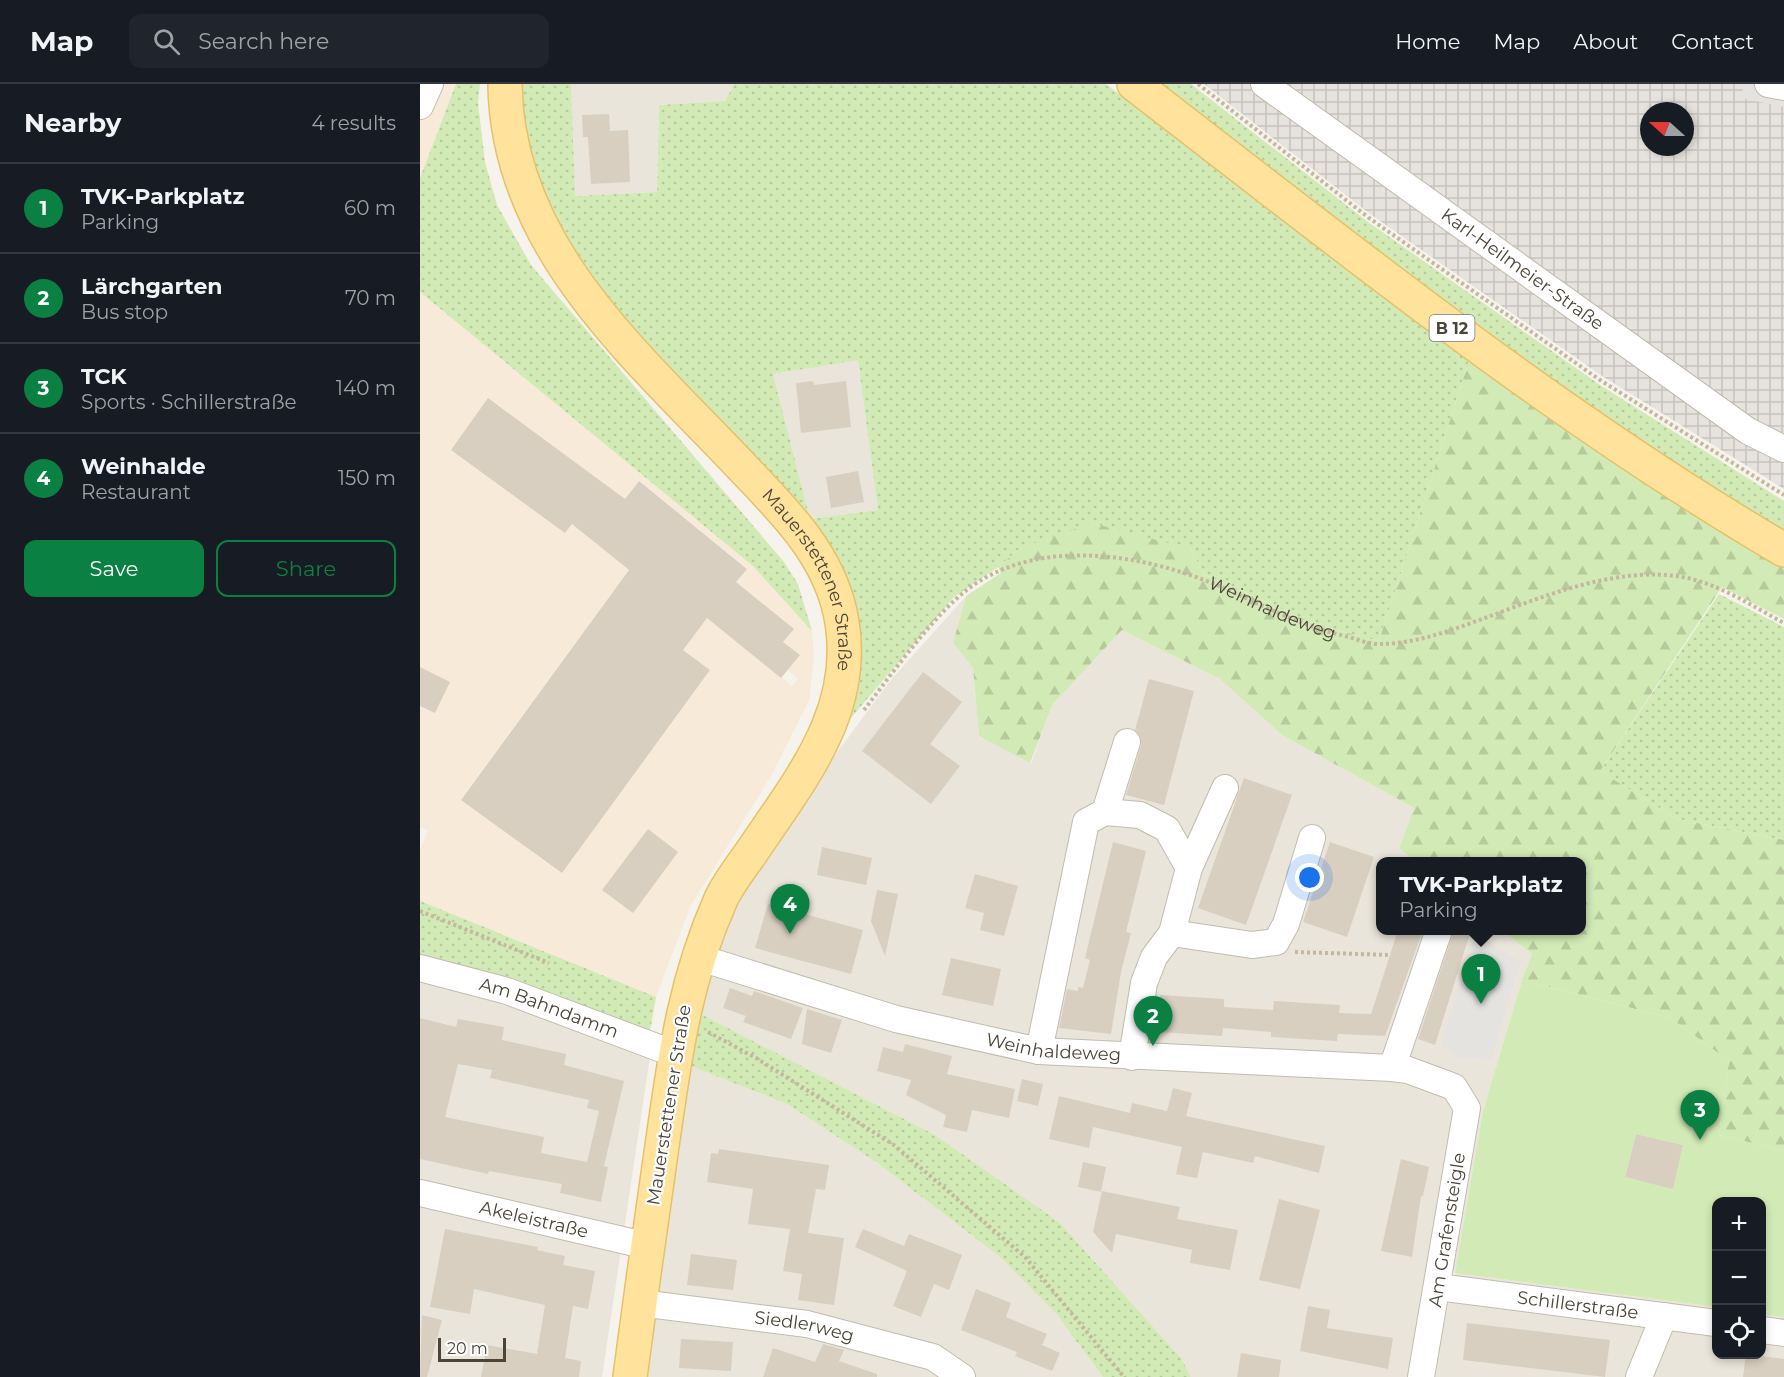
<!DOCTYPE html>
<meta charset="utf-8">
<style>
body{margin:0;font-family:Montserrat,sans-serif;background:#20242c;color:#f1f3f6}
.controls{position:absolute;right:18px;bottom:18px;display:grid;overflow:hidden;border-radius:12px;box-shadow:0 3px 9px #0003}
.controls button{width:54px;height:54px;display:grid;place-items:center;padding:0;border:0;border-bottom:2px solid #363941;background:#171b24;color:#f1f3f6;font:30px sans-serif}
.compass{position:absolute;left:1220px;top:18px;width:54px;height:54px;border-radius:50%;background:#171b24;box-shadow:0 3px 9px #0003;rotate:291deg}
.scale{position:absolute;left:18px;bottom:15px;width:68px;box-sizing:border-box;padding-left:6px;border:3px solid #4b4439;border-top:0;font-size:16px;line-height:21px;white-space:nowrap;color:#4b4439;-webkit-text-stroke:4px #fff;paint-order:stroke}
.you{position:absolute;left:890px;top:794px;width:21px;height:21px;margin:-15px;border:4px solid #fff;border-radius:50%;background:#1a73e8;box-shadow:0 0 0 9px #1a73e833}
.badge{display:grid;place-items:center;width:39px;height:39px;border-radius:50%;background:#0b8043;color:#fff;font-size:20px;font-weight:700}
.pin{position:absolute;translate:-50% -50px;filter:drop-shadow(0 2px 3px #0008)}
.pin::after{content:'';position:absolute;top:32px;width:21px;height:18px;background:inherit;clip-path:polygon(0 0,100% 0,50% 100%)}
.popup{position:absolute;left:956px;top:773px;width:210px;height:78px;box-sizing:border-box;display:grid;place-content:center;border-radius:12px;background:#171b24;filter:drop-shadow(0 2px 4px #0005);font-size:20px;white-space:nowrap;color:#9ea1a6}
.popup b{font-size:22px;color:#f1f3f6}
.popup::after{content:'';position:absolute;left:50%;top:100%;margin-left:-12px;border:12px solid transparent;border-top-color:#171b24}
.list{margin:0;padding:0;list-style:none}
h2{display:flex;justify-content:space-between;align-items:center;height:78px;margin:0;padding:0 24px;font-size:26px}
h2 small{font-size:20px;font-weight:400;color:#9ea1a6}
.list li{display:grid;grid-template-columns:39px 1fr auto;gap:18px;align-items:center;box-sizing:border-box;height:90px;padding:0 24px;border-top:2px solid #363941}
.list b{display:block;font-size:22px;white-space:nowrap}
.list p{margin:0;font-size:20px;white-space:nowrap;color:#9ea1a6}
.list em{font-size:20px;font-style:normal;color:#9ea1a6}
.actions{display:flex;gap:12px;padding:18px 24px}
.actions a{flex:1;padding:14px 0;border:2px solid #0b8043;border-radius:12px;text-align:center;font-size:21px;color:#0b8043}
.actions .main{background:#0b8043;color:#fff}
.icon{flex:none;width:33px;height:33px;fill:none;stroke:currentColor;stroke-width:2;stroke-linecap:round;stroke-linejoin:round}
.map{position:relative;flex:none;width:1364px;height:1293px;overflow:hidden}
header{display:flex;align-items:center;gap:36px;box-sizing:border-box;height:84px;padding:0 30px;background:#171b24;border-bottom:2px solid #363941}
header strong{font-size:28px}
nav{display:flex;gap:33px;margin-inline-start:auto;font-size:21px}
.search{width:420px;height:54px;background:#20242c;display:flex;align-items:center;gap:15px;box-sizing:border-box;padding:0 21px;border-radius:12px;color:#9ea1a6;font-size:22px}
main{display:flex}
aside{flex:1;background:#171b24}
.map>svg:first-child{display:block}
</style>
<header>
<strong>Map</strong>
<div class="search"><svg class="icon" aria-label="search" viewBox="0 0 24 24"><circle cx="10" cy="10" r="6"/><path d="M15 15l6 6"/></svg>Search here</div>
<nav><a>Home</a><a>Map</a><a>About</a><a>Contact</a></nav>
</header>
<main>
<aside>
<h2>Nearby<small>4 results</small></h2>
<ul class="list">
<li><span class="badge">1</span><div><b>TVK-Parkplatz</b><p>Parking</p></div><em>60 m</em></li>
<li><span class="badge">2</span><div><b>Lärchgarten</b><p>Bus stop</p></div><em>70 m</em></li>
<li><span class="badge">3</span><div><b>TCK</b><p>Sports · Schillerstraße</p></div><em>140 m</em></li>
<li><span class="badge">4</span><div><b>Weinhalde</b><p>Restaurant</p></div><em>150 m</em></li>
</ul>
<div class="actions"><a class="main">Save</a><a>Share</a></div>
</aside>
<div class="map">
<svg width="1364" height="1293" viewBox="0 0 1364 1293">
<defs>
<pattern id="industrial-grid" width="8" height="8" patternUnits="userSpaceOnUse" patternTransform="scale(1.5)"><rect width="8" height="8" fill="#e6e2dd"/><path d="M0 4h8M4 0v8" fill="none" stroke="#c7c3be"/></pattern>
<pattern id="green-dots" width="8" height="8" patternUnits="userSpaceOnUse" patternTransform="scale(1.5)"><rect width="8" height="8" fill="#d2eab5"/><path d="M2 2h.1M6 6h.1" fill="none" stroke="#b6ca9c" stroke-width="1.8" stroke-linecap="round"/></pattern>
<pattern id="forest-firs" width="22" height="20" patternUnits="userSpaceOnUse" patternTransform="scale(1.5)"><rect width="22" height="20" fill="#d2eab5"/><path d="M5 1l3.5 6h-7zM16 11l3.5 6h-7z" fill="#b6ca9c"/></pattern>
</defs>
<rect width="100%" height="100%" fill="#f6f3ec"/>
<g fill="#eae5da">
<polygon points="151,0 314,0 305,17 239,21 237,108 154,112"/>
<polygon points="438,275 458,426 390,435 353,290"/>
<polygon points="546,512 533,559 553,584 559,652 611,679 633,620 702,546 800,595 862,651 994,724 979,764 995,777 960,778 960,846 1083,847 1112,870 1102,896 1063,1027 1035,1189 1296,1223 1296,1270 1342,1270 1342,1230 1364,1233 1364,1293 1013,1293 1035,1189 1014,1184 993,1293 771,1293 761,1274 639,1138 515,1051 277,928 313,816 387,709 470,597"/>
<polygon points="0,890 231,966 182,1293 0,1293"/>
<polygon points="266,980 367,1020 456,1078 580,1173 637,1231 683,1293 225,1293"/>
</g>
<g fill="#f7ead8" fill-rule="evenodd">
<polygon points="0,0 36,0 0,94"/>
<path d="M0,208L333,482L392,547L394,573L389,617L351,692L270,823L236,913L0,817V766L8,747L0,743V622L15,629L30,598L0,583ZM69,315L182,398L145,449ZM219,397L327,484L316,498L373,545L363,558L379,571L368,586L378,594L372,602L287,534L279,544L172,456ZM190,512L290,586L142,789L41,715Z"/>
</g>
<path fill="url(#industrial-grid)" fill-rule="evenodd" d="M784,0H1364V405L1182,292L950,130ZM1229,27H1265V63H1229Z"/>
<g fill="url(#green-dots)" fill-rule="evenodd">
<polygon points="36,0 60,0 58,19 65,78 77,121 111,181 364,478 378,500 392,547 333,482 0,208 0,94"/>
<path d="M95,0H151L155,112L237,108L239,21L305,17L314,0H686L1049,277L959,557L897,541L784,490L771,465L602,463L578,483L534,513L419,648L430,525L214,255L117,119ZM438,276L458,426L390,435L353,290Z"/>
<polygon points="734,0 771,0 948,138 1180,301 1364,417 1364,451 1206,353"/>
<polygon points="1299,510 1364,543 1364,756 1257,735 1180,687"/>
<polygon points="0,817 236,913 229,953 0,875"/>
<polygon points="277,928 515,1051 639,1138 761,1274 771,1293 683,1293 637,1231 580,1173 456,1078 367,1020 266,980"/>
</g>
<polygon fill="url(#forest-firs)" points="1049,277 1364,481 1364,535 1302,503 1180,687 1257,735 1364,756 1364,1067 1299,1051 1309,977 1250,934 1102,896 1112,870 1083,847 1162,846 1162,778 995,777 979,764 994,724 862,651 800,595 702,546 633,620 610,679 559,652 553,584 533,559 546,512 581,489 578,483 602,463 672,439 771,465 784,490 897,541 959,557"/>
<path fill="#d2eab5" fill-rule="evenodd" d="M1102,896L1250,934L1309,977L1299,1051L1364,1067V1233L1342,1230V1118H1296V1223L1035,1189L1063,1027ZM1216,1050L1263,1061L1253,1104L1205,1093Z"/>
<g fill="#e5e3e0">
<polygon points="1324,0 1364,0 1364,23 1321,14"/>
<polygon points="1056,849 1100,878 1071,975 1039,974 1021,961"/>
</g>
<g fill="#d8cfc1" fill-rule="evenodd">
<polygon points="189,30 190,47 208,46 210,98 171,100 168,53 163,53 162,31"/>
<polygon points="393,297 394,301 426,297 431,343 381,349 376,299"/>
<polygon points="68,314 205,415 219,397 327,485 316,498 374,545 363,558 380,571 361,594 287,534 263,566 290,586 142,789 41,716 209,486 152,440 145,449 31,366"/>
<polygon points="438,387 444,418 411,424 406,393"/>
<polygon points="0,583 30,598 15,629 0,622"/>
<polygon points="503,588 542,618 510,660 540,682 511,720 442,667"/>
<polygon points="729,595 774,607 744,721 706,711 721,662 721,654 715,646"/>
<polygon points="824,694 872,711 826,841 778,824"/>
<polygon points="228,745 258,768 213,829 182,806"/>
<polygon points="693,758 726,767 706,848 711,849 701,888 691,950 639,944 647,905 658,907 658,903 663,904 670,876 665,874"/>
<polygon points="910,758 954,773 927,853 883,838"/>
<polygon points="402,763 452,774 446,801 397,791"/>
<polygon points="555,790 598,802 584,852 560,846 564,829 545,824"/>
<polygon points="457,806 478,810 465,872 451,837"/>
<polygon points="348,820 443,846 431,890 335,864"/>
<polygon points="978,846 1003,846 965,952 918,950 917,957 851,953 851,948 803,944 802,952 738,948 740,911 804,915 804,923 853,926 854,917 920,921 919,929 951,930"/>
<polygon points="1034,846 1051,846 1015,961 998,955"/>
<polygon points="531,874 581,885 573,922 522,911"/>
<polygon points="310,904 332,912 334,907 383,924 371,955 323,938 326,932 303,924"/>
<polygon points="387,925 422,936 411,969 382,960"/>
<path d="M0,934L36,943L38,935L84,943L82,956L146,970L144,981L204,997L184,1082L188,1083L181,1118L140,1109L142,1100L69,1087L68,1090L0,1075ZM38,980L72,986L70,994L169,1016L167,1024L179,1027L167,1078L121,1069L124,1053L25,1033Z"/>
<polygon points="485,960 532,972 527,990 595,1005 589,1034 552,1026 547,1048 523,1043 526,1031 486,1011 491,996 457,987 463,963 483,968"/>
<polygon points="602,995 623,1000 618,1022 597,1017"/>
<polygon points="753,1004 772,1009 766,1032 905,1062 899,1089 835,1072 833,1079 783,1068 777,1094 756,1090 762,1063 673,1043 669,1064 629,1055 639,1012 710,1029 712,1019 747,1027"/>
<polygon points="1216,1050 1263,1061 1253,1105 1205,1093"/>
<polygon points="299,1065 409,1081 405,1106 396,1105 388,1149 424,1154 414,1221 378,1216 382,1190 363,1187 370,1145 328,1140 333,1105 287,1098 291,1069 298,1070"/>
<polygon points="981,1075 1009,1083 1003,1112 1001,1112 992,1173 961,1167"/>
<polygon points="663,1078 686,1083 681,1108 658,1103"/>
<polygon points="682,1107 760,1123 757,1135 818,1146 810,1186 770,1179 772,1166 696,1150 692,1169 673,1148"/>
<polygon points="859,1115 900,1126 880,1205 839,1196"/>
<polygon points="25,1145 118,1163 117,1166 145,1172 143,1181 175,1187 168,1225 153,1222 145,1274 161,1277 159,1293 61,1293 67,1261 117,1270 125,1221 54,1205 50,1230 10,1223"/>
<polygon points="443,1145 484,1162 489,1150 542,1171 529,1206 514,1200 501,1233 473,1222 487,1187 435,1163"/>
<polygon points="271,1170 317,1176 313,1206 267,1201"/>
<polygon points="556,1205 591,1219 586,1233 627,1250 622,1261 640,1269 632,1287 595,1272 597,1268 541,1246"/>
<polygon points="888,1222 910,1226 907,1244 973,1254 968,1285 880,1267"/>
<polygon points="2,1231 22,1236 7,1293 0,1293"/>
<polygon points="1047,1239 1190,1256 1185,1293 1043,1276"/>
<polygon points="261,1255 313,1258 311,1287 259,1284"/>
<polygon points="403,1260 424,1266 419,1277 457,1290 457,1293 343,1293 353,1264 395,1278"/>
<polygon points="821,1269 861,1276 859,1293 817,1293"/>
<polygon points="1326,1270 1364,1275 1364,1293 1323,1293"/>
</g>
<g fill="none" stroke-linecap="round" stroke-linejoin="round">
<g stroke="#c2bbae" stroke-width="28">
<g id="minor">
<path id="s2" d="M844,0L1328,347L1364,365"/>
<polyline points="1348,0 1364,3"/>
<polyline points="0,22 10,0"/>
<polyline points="685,728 707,658"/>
<polyline points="769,784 805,704"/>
<polyline points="752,849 832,861 856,858 866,840 892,754"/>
<path id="s3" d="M277,873L476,935L619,967L972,984L988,986L1034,1003L1047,1024L1001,1293"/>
<path id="s4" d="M0,884L87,907L255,970"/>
<polyline points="619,967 666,738 685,728 720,731 747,745 769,784 752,849 734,873 724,899 712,973"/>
<polyline points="972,984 1019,846"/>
<path id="s5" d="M0,1109L228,1162"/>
<path id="s6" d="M1018,1203L1296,1239"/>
<path id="s7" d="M220,1219L387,1240L513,1273L542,1293"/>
<polyline points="1342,1246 1364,1249"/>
<polyline points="1219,1293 1244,1232"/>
</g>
</g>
<g stroke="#e6c16a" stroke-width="36">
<g id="major">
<path id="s8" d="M85,0C87,165 220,274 324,385C364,427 407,469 420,528C441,623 382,693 333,766C322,782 309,798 301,815C263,900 254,979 241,1069C230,1144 220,1218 210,1293"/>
<path d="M714,0C926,163 1134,331 1364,466"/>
</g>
</g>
<g stroke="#c4b79f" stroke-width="4" stroke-dasharray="3 3" stroke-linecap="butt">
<polyline points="778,0 949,134 1180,296 1364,411"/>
<path id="s1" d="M444,626C470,592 504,545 535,516C609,446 732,470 815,509C853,527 889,544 929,553C939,556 950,560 959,560C998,560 1037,544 1073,531C1129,510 1201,482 1262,493C1298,499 1332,522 1364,539"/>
<polyline points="0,827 129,879"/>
<polyline points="875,868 970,871"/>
<polyline points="288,948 336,974 474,1061 605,1173 704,1293"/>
</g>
<use href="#minor" stroke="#fff" stroke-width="26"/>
<use href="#major" stroke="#ffe39c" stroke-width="33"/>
</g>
<g text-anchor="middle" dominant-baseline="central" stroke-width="4.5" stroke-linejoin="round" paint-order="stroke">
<rect fill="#fff" stroke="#817c74" stroke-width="1.5" x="1009.5" y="231" width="45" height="26" rx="4.5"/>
<g font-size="16" font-weight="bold" fill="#4b4439">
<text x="1032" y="244">B 12</text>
</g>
<g font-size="18" fill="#4b4439" stroke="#fff">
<text stroke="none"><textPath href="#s2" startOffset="318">Karl-Heilmeier-Straße</textPath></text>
<text stroke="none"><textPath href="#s8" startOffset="598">Mauerstettener Straße</textPath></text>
<text stroke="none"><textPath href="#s1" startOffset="480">Weinhaldeweg</textPath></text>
<text stroke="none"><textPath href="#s4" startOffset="135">Am Bahndamm</textPath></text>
<text stroke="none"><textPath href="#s3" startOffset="369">Weinhaldeweg</textPath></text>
<text transform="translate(249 1021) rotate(-81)">Mauerstettener Straße</text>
<text stroke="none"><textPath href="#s5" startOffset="117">Akeleistraße</textPath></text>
<text transform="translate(1027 1146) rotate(-81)">Am Grafensteigle</text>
<text stroke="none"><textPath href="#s6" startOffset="141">Schillerstraße</textPath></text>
<text stroke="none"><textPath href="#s7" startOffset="166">Siedlerweg</textPath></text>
</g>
</g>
</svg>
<div class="controls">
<button>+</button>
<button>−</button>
<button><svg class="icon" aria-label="locate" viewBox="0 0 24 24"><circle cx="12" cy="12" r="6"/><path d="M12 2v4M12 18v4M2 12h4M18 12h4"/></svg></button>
</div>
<svg class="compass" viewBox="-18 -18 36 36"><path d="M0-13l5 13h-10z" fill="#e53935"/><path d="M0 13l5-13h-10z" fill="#9ea1a6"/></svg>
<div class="scale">20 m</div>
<div class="you"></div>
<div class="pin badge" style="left:1061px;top:920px">1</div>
<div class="popup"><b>TVK-Parkplatz</b>Parking</div>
<div class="pin badge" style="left:733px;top:962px">2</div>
<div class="pin badge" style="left:1280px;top:1056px">3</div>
<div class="pin badge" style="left:370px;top:850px">4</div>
</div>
</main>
